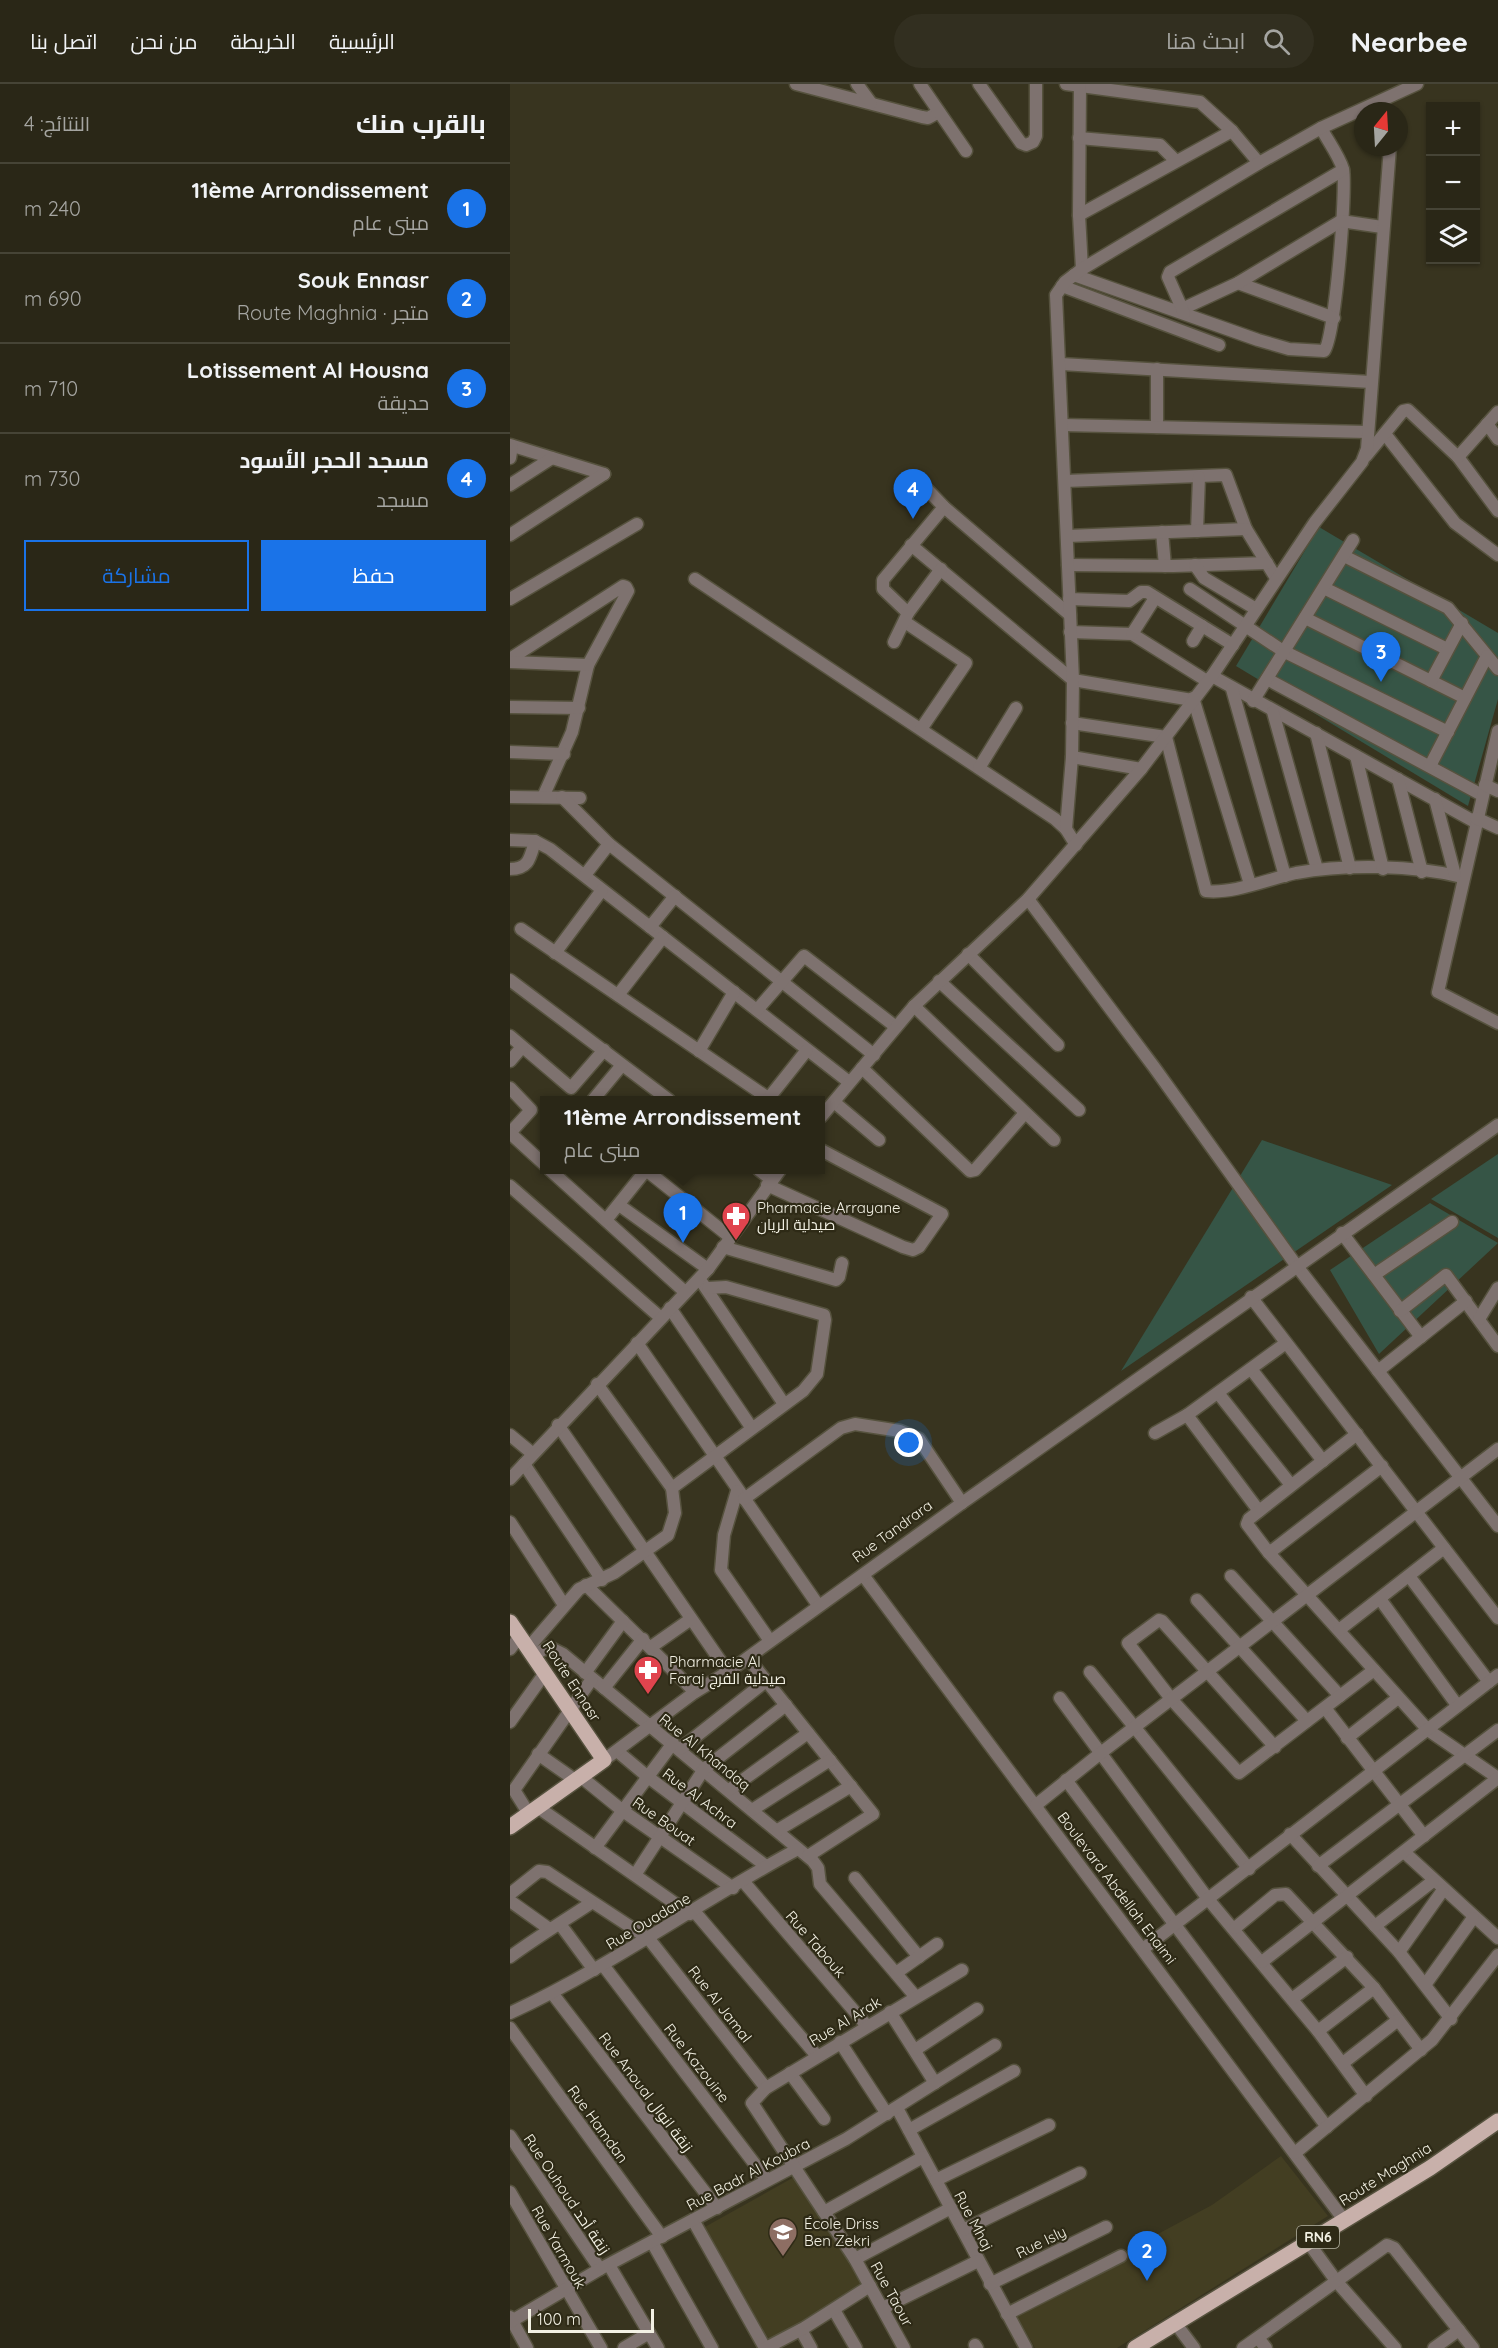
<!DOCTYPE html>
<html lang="ar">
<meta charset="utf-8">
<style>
body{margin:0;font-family:Quicksand,Cairo,sans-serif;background:#322f20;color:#f1f3f6;direction:rtl}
.controls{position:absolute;right:18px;top:18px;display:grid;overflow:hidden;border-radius:0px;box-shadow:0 2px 4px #0004}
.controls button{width:54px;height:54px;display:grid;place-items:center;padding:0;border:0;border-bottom:2px solid #464436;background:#2a2717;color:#f1f3f6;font:30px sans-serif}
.compass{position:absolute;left:844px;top:18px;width:54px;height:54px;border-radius:50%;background:#2a2717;box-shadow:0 2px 4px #0004;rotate:18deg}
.scale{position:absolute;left:18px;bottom:15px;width:126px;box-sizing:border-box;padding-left:6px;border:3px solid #f2f0e3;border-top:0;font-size:16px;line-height:21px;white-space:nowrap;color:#f2f0e3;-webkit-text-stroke:4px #2e2a16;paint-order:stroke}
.you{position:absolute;left:399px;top:1359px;width:21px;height:21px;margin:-15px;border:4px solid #fff;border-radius:50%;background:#1a73e8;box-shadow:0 0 0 9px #1a73e833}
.badge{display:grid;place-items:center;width:39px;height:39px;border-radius:50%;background:#1a73e8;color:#fff;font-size:20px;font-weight:700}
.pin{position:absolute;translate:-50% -50px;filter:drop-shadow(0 2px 3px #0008)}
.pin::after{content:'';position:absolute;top:32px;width:21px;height:18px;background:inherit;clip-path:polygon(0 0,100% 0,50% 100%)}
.popup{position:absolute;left:30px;top:1012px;width:285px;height:78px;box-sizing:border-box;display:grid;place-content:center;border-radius:0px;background:#2a2717;filter:drop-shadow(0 2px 4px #0005);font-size:20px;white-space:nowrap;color:#a5a5a1}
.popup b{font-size:22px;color:#f1f3f6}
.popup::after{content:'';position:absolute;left:50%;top:100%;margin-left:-12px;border:12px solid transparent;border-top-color:#2a2717}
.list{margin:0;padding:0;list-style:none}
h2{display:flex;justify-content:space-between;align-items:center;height:78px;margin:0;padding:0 24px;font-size:26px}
h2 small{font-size:20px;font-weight:400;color:#a5a5a1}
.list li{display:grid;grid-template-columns:39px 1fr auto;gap:18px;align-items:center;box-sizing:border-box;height:90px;padding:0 24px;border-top:2px solid #464436}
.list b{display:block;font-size:22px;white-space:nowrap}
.list p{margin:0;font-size:20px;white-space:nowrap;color:#a5a5a1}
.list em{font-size:20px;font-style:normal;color:#a5a5a1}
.actions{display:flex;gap:12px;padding:18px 24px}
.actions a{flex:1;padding:14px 0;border:2px solid #1a73e8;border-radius:0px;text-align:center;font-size:21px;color:#1a73e8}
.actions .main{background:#1a73e8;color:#fff}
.icon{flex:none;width:33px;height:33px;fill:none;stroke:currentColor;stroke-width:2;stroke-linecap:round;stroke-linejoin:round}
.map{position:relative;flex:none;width:988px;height:2264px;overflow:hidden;direction:ltr}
header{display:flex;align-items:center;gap:36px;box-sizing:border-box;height:84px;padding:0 30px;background:#2a2717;border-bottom:2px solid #464436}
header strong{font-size:28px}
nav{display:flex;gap:33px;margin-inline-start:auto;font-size:21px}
.search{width:420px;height:54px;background:#322f20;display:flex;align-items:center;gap:15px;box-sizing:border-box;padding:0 21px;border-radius:33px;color:#a5a5a1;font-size:22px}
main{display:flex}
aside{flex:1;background:#2a2717}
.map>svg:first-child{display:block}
</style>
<header>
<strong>Nearbee</strong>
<div class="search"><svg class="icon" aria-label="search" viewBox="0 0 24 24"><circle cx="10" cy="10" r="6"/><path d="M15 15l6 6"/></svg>ابحث هنا</div>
<nav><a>الرئيسية</a><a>الخريطة</a><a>من نحن</a><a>اتصل بنا</a></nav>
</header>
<main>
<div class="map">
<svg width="988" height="2264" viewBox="0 0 988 2264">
<rect width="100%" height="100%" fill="#38341f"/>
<g fill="#433e22">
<polygon points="771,2072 818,2132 607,2264 525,2264 504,2227 702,2121"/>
<polygon points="286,2092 354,2202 260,2257 193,2144"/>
</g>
<g fill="#365546">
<polygon points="809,443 988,549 988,615 958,722 726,582"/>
<polygon points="752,1056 882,1101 611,1287"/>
<polygon points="988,1070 988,1154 921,1115"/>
<polygon points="920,1119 988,1159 869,1270 820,1186"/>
</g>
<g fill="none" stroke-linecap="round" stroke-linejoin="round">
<g stroke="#56523e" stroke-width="15">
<g id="minor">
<polyline points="286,0 412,33 418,34 429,28"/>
<polyline points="347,0 361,19"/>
<polyline points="410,0 456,67"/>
<polyline points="469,0 511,59 516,61 523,58 526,52 526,0"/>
<polyline points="556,0 690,18 722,47 749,79"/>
<polyline points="570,2 569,131 572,185"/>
<polyline points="569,54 650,61 666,77"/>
<polyline points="569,131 722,47"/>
<path d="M564,191L748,256L779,265L814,267C825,256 837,104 833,85C829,72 818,57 811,44"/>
<polyline points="728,199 824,234"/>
<polyline points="552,202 709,261"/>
<polyline points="672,225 728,199 831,137 872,143"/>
<polyline points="674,229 658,193 660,188 833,86"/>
<polyline points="551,280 861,298"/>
<polyline points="647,285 647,343"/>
<polyline points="977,340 988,355"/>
<polyline points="553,341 857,348"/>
<polyline points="875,350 945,439 988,471"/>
<polyline points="0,361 94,390"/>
<polyline points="856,372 893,327 898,326 948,373 988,427"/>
<polyline points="948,373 988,328"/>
<polyline points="0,374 2,362"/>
<polyline points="555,397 716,391 736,445 766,494"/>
<polyline points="411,399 434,423 560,531"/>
<polyline points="0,401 42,374"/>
<polyline points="687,447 689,393"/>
<polyline points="652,448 655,482"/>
<polyline points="0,451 94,390"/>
<polyline points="557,452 736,445"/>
<polyline points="401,461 563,596 682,616"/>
<polyline points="834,472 938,524 988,585"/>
<polyline points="558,481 663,482 757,479"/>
<polyline points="685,481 694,494 746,525"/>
<polyline points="185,495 545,735 556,745"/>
<polyline points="814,504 937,565"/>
<polyline points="680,505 773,567 938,648"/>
<polyline points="0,515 127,440"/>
<polyline points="559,515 619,517 631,508 637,508 723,561"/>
<polyline points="398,529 373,505 373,496 434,423"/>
<polyline points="795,534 955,614"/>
<polyline points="395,538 456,579 411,645"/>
<polyline points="560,548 622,550 697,597"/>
<polyline points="622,550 645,514"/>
<polyline points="683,557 692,542"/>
<polyline points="384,558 398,529 431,485"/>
<polyline points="0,575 113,502 116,503 118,507 78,581 62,648 33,713"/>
<polyline points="0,578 78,581"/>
<polyline points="702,592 965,738"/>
<polyline points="757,595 972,711"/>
<polyline points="921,597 952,539"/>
<polyline points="722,605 775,792"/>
<polyline points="683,614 740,800"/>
<polyline points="743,617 843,456"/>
<polyline points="0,623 69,624"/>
<polyline points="763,628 807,785"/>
<path d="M562,639L656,653L696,807C724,810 758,795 786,789C835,780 904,781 952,793"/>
<polyline points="988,647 928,908 988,939"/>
<polyline points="806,649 840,784"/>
<polyline points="0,668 54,670"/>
<polyline points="846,672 873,785"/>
<polyline points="562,673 631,685"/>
<polyline points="920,682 977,572"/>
<polyline points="469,684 506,624"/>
<polyline points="888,695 912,788"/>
<polyline points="975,701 988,707"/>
<polyline points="0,713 70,714"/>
<polyline points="52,713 99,760 364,971"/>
<polyline points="925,715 945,791"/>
<polyline points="966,734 988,744"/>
<polyline points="0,756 25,757 40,765 339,998"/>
<polyline points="566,761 556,745 562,673 563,596 546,211 555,198 572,185 749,79 811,44 907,0"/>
<path d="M0,785C19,785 20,774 25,757"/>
<polyline points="75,791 99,760"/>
<polyline points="518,815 644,983 786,1181 988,1442"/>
<polyline points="140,843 165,812"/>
<polyline points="11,845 261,1016"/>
<polyline points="45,869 92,806"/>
<polyline points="458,870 548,961"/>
<polyline points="0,896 159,1016"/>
<polyline points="429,897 569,1026"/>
<polyline points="108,911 153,853"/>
<polyline points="404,922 544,1056"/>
<polyline points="247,926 294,872 386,943"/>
<polyline points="0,952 61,1004 94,966"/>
<polyline points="189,967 224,908"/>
<polyline points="0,977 12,963"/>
<polyline points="352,984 460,1087 465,1086 515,1029"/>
<polyline points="0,1004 21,1026 0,1049"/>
<polyline points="258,1015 297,966"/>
<polyline points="83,1016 112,981"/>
<polyline points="324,1018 369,1056"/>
<polyline points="311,1033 404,922 518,815 631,685 702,592 805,438 852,378 857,365 880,63"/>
<polyline points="0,1049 35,1081"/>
<polyline points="40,1086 175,1208"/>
<polyline points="136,1086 220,1153"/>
<polyline points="249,1086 262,1096"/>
<polyline points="257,1101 393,1163 403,1166 409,1163 432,1130 311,1066"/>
<polyline points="0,1102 151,1234"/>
<polyline points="109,1121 198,1185"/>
<polyline points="96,1136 136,1086"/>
<polyline points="832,1149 911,1253"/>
<polyline points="213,1163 326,1196 329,1193 332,1179"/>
<polyline points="864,1191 942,1138"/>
<polyline points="193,1200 274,1320"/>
<polyline points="741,1213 988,1534"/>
<polyline points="160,1224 241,1343"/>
<polyline points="890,1227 936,1191 988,1262"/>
<polyline points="969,1235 988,1204"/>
<polyline points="127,1259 308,1521"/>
<polyline points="741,1285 813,1377"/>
<polyline points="868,1287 956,1217"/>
<polyline points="87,1300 162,1404"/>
<polyline points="708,1309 781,1401"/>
<polyline points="677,1331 749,1427"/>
<polyline points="48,1341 218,1588"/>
<polyline points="645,1349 677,1331 776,1259"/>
<polyline points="847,1350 739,1435 737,1440 759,1469 918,1646 988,1694"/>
<polyline points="0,1351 23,1370"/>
<polyline points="14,1380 92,1496"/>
<polyline points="0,1395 198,1185 270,1086"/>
<polyline points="227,1407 214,1451 211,1486 260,1557"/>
<polyline points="234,1415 331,1344 345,1340 390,1347 409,1355 452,1419"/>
<polyline points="0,1438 54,1521"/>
<polyline points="759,1469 872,1382"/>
<polyline points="353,1491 834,2136"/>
<polyline points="721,1492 830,1612"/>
<polyline points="899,1492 979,1598"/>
<polyline points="76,1501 185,1608"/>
<polyline points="870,1515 947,1621"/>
<polyline points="687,1516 797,1637"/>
<polyline points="829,1546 934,1464"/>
<polyline points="19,1563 69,1505 104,1489 158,1451 165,1429 162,1404 293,1307 307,1290 315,1236 314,1231 216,1203 198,1204"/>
<polyline points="141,1563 181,1535"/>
<polyline points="0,1565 10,1552"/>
<polyline points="23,1571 39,1563 53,1570 303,1777 308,1784 310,1800 405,1912"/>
<polyline points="238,1574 363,1730 298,1772"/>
<polyline points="580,1588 739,1785"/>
<polyline points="75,1589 113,1537"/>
<polyline points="94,1604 133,1555"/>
<polyline points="550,1614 698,1815 808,1947 856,2012"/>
<polyline points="815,1624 914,1752"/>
<polyline points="0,1638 35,1589"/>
<polyline points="837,1654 888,1614"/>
<polyline points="765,1663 652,1537 649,1536 618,1559 662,1616 729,1689 864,1586"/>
<polyline points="170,1665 256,1597"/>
<polyline points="107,1667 138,1693 256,1782"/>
<polyline points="28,1670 65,1696"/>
<polyline points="94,1676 185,1608 218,1588 452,1419 988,1041"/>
<polyline points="70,1692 113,1727 223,1804"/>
<polyline points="556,1696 817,2043"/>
<polyline points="219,1706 298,1649"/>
<polyline points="526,1721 592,1668 988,1365"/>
<polyline points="29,1724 180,1830"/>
<polyline points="242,1726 320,1676"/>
<polyline points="19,1730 4,1706 82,1595"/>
<polyline points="268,1746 341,1702"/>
<polyline points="780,1750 889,1868 941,1935"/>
<polyline points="85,1764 163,1659"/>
<polyline points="894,1768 988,1854"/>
<polyline points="808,1782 988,1646"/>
<polyline points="125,1791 194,1685 276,1621"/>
<polyline points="345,1794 409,1873"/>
<polyline points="233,1797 357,1942"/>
<polyline points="0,1810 29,1787 37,1788 139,1855 256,2004"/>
<polyline points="0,1817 38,1844"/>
<polyline points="184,1827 307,1972"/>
<polyline points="50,1840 84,1886"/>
<polyline points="865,1842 923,1797"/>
<polyline points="725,1844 765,1811 776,1810 864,1904 911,1966"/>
<polyline points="633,1865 988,1591"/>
<polyline points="889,1868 933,1806"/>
<path d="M0,1873C27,1853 54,1837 81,1819"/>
<polyline points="752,1878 988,1694"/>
<polyline points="93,1881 257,2096"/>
<polyline points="386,1889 427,1860"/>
<polyline points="915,1901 963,1834"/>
<polyline points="42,1909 207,2124"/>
<polyline points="782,1915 837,1873"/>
<polyline points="380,1928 425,1999"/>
<path d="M0,1929C102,1882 190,1817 288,1765"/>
<polyline points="0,1944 152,2153"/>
<polyline points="808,1947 864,1904"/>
<polyline points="330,1958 377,2030"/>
<polyline points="405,1966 467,1925"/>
<polyline points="833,1979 888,1936"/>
<polyline points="280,1989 314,2035"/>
<polyline points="387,2024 516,2264"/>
<polyline points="399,2046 504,1987"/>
<polyline points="0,2052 90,2185"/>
<polyline points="785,2069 922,1956 988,1871"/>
<polyline points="426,2096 539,2041"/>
<polyline points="0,2108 91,2264"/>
<polyline points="314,2128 413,2073"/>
<polyline points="183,2136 255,2264"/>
<polyline points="453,2146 570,2089"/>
<polyline points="142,2158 202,2264"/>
<polyline points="798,2158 827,2198 885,2264"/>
<polyline points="345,2175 441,2124"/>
<polyline points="99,2181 148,2264"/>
<polyline points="480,2200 596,2143"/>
<polyline points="373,2224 468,2177"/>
<polyline points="324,2226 346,2264"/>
<polyline points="497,2230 611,2172"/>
<polyline points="0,2233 17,2264"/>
<polyline points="0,2238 90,2185 336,2055 485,1961"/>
<polyline points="666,2240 684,2264"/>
<polyline points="291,2246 301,2264"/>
<polyline points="748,2254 756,2264"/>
<polyline points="465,2261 467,2264"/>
<polyline points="114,2264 139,2249"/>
<polyline points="256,2264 294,2244 360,2202"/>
<polyline points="394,2264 345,2175 242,2019 256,2004 452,1886"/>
<polyline points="733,2264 877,2161 884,2164 963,2264"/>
<polyline points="924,2264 949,2246"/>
</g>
</g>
<g stroke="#56523e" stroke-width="18">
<g id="major">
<polyline points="0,1538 94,1676 0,1743"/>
<polyline points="625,2264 920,2084 988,2037"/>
</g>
</g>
<use href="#minor" stroke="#7e726f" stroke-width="12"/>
<use href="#major" stroke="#c8b0aa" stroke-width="15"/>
</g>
<defs>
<g id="pharmacy-pin" transform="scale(1.5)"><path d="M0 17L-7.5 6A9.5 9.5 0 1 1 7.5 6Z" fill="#e0444e" stroke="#2e2a16"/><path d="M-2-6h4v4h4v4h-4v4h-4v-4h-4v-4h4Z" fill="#fff"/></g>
<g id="school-pin" transform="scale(1.5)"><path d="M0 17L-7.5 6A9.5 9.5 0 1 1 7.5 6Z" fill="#8d6e63" stroke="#2e2a16"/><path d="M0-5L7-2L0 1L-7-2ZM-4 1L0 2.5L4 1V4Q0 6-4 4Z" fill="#fff"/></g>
</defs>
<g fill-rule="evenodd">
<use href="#pharmacy-pin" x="226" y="1132"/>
<use href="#pharmacy-pin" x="138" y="1586"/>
<use href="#school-pin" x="273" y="2148"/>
</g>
<g text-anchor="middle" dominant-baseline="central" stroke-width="4.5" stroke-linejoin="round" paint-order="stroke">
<rect fill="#2e2a16" stroke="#b7b5a6" stroke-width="1.5" x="787" y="2142" width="42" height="22" rx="4.5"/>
<g font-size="14" font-weight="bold" fill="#f2f0e3">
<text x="808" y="2153">RN6</text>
</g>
<g font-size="15" fill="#f2f0e3" stroke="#2e2a16" text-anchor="start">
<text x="247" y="1123">Pharmacie Arrayane<tspan x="247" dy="17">صيدلية الريان</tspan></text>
<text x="159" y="1577">Pharmacie Al<tspan x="159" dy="17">Faraj صيدلية الفرج</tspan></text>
<text x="294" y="2139">École Driss<tspan x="294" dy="17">Ben Zekri</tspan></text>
</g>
<g font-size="15" fill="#f2f0e3" stroke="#2e2a16">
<text transform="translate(382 1447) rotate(-36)">Rue Tandrara</text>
<text transform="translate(62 1597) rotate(57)">Route Ennasr</text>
<text transform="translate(195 1668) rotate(39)">Rue Al Khandaq</text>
<text transform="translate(190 1714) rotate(37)">Rue Al Achra</text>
<text transform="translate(154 1737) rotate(35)">Rue Bouat</text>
<text transform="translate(607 1804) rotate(53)">Boulevard Abdellah Enaimi</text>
<text transform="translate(138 1837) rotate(-31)">Rue Ouadane</text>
<text transform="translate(306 1860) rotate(49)">Rue Tabouk</text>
<text transform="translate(210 1920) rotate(52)">Rue Al Jamal</text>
<text transform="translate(335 1937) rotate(-31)">Rue Al Arak</text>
<text transform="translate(187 1979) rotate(52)">Rue Kazouine</text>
<text transform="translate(136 2008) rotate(53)">Rue Anoual زنقة انوال</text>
<text transform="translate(88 2040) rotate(54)">Rue Hamdan</text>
<text transform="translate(238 2090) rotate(-28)">Rue Badr Al Koubra</text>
<text transform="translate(875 2090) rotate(-32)">Route Maghnia</text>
<text transform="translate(57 2110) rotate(56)">Rue Ouhoud زنقة أحد</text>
<text transform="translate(464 2137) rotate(62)">Rue Mhaj</text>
<text transform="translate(531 2158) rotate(-26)">Rue Isly</text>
<text transform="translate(49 2163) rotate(60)">Rue Yarmouk</text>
<text transform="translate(382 2210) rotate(61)">Rue Taour</text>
</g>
</g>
</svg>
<div class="controls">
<button>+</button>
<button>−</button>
<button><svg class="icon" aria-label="layers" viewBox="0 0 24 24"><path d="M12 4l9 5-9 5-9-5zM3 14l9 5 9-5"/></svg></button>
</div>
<svg class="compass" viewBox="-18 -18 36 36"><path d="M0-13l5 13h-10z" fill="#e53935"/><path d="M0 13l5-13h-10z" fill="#a5a5a1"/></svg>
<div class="scale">100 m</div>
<div class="you"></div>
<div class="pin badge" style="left:173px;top:1159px">1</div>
<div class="popup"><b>11ème Arrondissement</b>مبنى عام</div>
<div class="pin badge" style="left:637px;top:2197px">2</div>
<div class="pin badge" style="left:871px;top:598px">3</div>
<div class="pin badge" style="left:403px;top:435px">4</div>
</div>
<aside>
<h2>بالقرب منك<small>النتائج: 4</small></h2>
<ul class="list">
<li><span class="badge">1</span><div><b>11ème Arrondissement</b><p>مبنى عام</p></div><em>240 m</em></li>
<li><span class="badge">2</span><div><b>Souk Ennasr</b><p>متجر · Route Maghnia</p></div><em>690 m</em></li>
<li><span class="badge">3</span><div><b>Lotissement Al Housna</b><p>حديقة</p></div><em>710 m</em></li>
<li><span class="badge">4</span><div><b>مسجد الحجر الأسود</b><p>مسجد</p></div><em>730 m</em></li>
</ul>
<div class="actions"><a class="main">حفظ</a><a>مشاركة</a></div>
</aside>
</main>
